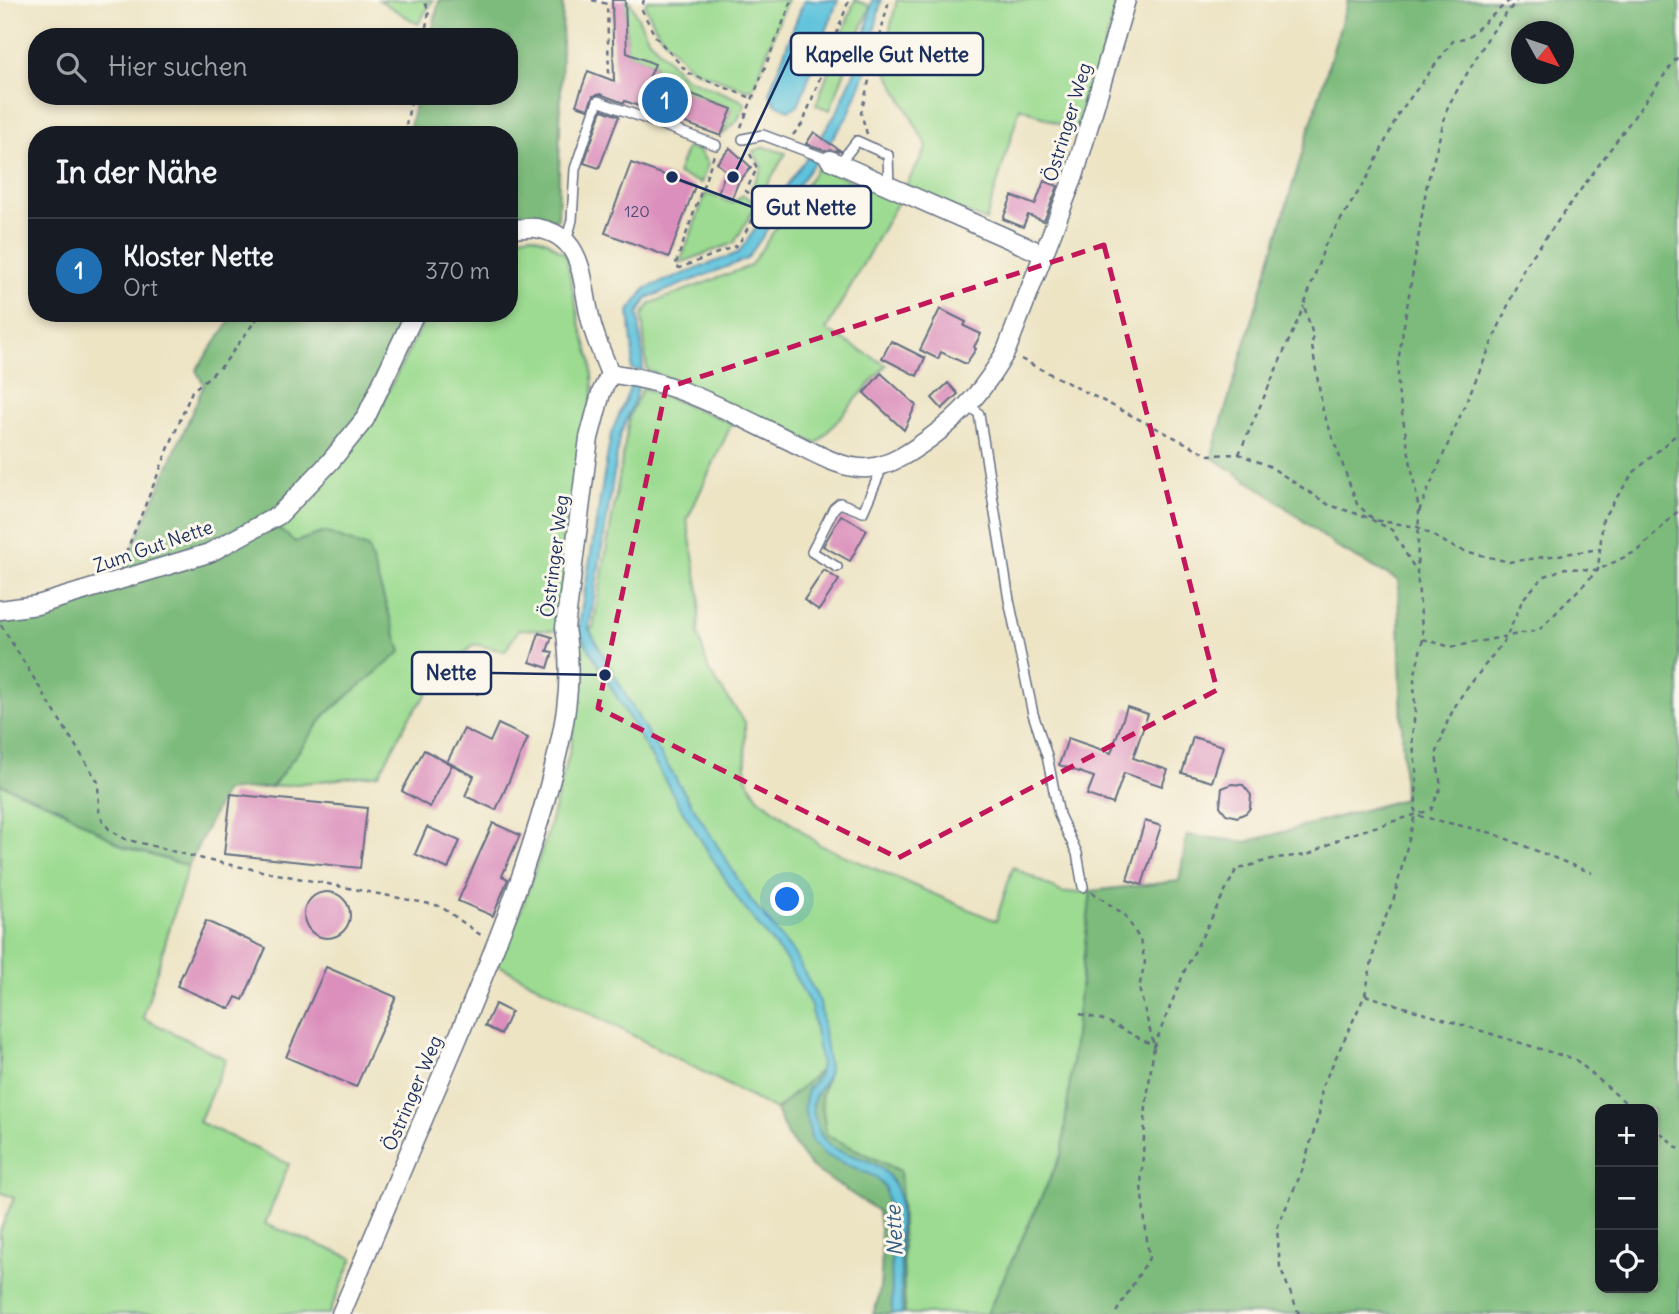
<!DOCTYPE html>
<html lang="de">
<meta charset="utf-8">
<style>
body{margin:0;font-family:Delius,sans-serif;background:#20242c;color:#f1f3f6}
.controls{position:absolute;right:21px;bottom:21px;display:grid;overflow:hidden;border-radius:14px;box-shadow:0 4px 10px #0003}
.controls button{width:63px;height:63px;display:grid;place-items:center;padding:0;border:0;border-bottom:2px solid #363941;background:#171b24;color:#f1f3f6;font:35px sans-serif}
.compass{position:absolute;left:1511px;top:21px;width:63px;height:63px;border-radius:50%;background:#171b24;box-shadow:0 4px 10px #0003;rotate:130deg}
.you{position:absolute;left:788px;top:900px;width:24px;height:24px;margin:-18px;border:5px solid #fff;border-radius:50%;background:#1a73e8;box-shadow:0 0 0 10px #1a73e833}
.badge{display:grid;place-items:center;width:46px;height:46px;border-radius:50%;background:#1f6fb2;color:#fff;font-size:23px;font-weight:700}
.pin{position:absolute;translate:-50% -50%;border:4px solid #fff;box-shadow:0 2px 7px #0006}
.list{margin:0;padding:0;list-style:none}
h2{display:flex;justify-content:space-between;align-items:center;height:91px;margin:0;padding:0 28px;font-size:30px}
h2 small{font-size:23px;font-weight:400;color:#9ea1a6}
.list li{display:grid;grid-template-columns:46px 1fr auto;gap:21px;align-items:center;box-sizing:border-box;height:105px;padding:0 28px;border-top:2px solid #363941}
.list b{display:block;font-size:26px;white-space:nowrap}
.list p{margin:0;font-size:23px;white-space:nowrap;color:#9ea1a6}
.list em{font-size:23px;font-style:normal;color:#9ea1a6}
.icon{flex:none;width:38px;height:38px;fill:none;stroke:currentColor;stroke-width:2;stroke-linecap:round;stroke-linejoin:round}
.map{position:relative;flex:none;width:1679px;height:1314px;overflow:hidden}
.search{position:absolute;background:#171b24;box-shadow:0 4px 10px #0003;left:28px;top:28px;width:490px;height:77px;display:flex;align-items:center;gap:18px;box-sizing:border-box;padding:0 24px;border-radius:28px;color:#9ea1a6;font-size:26px}
.panel{position:absolute;background:#171b24;box-shadow:0 4px 10px #0003;left:28px;top:126px;width:490px;height:196px;border-radius:28px}
.map>svg:first-child{display:block}
</style>
<div class="map">
<svg width="1679" height="1314" viewBox="0 0 1679 1314">
<rect width="100%" height="100%" fill="#fbf7ec"/>
<filter id="ink" filterUnits="userSpaceOnUse"><feTurbulence type="fractalNoise" baseFrequency=".0143" numOctaves="2"/><feDisplacementMap in="SourceGraphic" scale="14" xChannelSelector="R" yChannelSelector="G"/><feConvolveMatrix kernelMatrix="1 2 1 2 8 2 1 2 1" color-interpolation-filters="sRGB"/></filter>
<filter id="wash" filterUnits="userSpaceOnUse"><feTurbulence type="fractalNoise" baseFrequency=".00686" numOctaves="4" result="noise"/><feDisplacementMap in="SourceGraphic" scale="28" xChannelSelector="R" yChannelSelector="G"/><feGaussianBlur stdDeviation="1.57" result="paint"/><feColorMatrix in="noise" values="0 0 0 0 0 0 0 0 0 0 0 0 0 0 0 0 0 1.4 0 .05"/><feComposite in="paint" operator="in"/></filter>
<g filter="url(#wash)">
<rect width="100%" height="100%" fill="#ede4c4"/>
<g fill="#9cdb91" stroke="#5c8578" stroke-width="2">
<polygon points="379,0 433,0 418,24"/>
<polygon points="625,0 629,0 648,38 684,77 743,101 745,105 737,121 721,136 731,109 649,78 655,64 627,53"/>
<polygon points="647,0 787,0 754,87 748,90 691,69 658,32 645,6"/>
<polygon points="855,0 870,6 830,110 816,105"/>
<polygon points="897,0 1118,0 1079,133 1020,107 986,221 905,187 927,147 882,62"/>
<polygon points="687,147 699,151 708,164 701,183 677,174"/>
<polygon points="764,147 786,153 761,195 751,188 762,168 753,151"/>
<polygon points="818,167 899,200 826,330 886,365 817,444 720,400 647,370 642,315 651,303 750,266"/>
<polygon points="706,193 733,203 743,195 757,204 734,243 680,263"/>
<polygon points="531,235 547,241 566,255 579,321 591,360 593,390 559,631 519,629 505,651 474,644 440,677 409,718 379,774 272,787 326,714 401,651 325,532 295,542 275,526 371,425 428,313 509,313 509,239"/>
<polygon points="643,388 732,423 687,520 700,597 698,634 709,671 745,722 746,778 758,797 820,845 996,921 1013,867 1063,893 1091,891 1062,1153 987,1314 905,1314 900,1171 826,1135 821,1097 827,1075 825,1067 776,1110 496,964 521,910 547,835 570,751 579,691 569,629 582,630 593,628 630,414"/>
<polygon points="0,784 59,808 124,847 188,866 143,1018 226,1059 199,1122 289,1164 265,1224 353,1258 329,1314 0,1314 0,1231 14,1198 0,1192"/>
</g>
<g fill="#7dbb7b" stroke="#4c756c" stroke-width="2" fill-rule="evenodd">
<polygon points="439,0 563,0 558,219 509,222 509,135 408,135 417,96 509,96 509,37 431,37"/>
<path d="M1348,0H1679V1314H987L1062,1153L1091,891L1179,881L1187,835L1246,842L1404,799L1398,580L1338,548L1271,496L1213,458V451ZM1522,32H1564V74H1522ZM1653,1109V1288H1600V1109Z"/>
<polygon points="236,313 405,313 359,415 324,458 273,511 205,547 122,572 204,385 196,370"/>
<polygon points="275,526 295,542 325,532 368,548 401,652 326,714 272,787 225,791 188,866 124,847 59,808 0,784 0,623 100,595"/>
<path d="M825,1066L827,1075L821,1097L826,1135L900,1171L905,1314H873C885,1288 882,1239 878,1211L811,1167L787,1135L776,1110Z"/>
</g>
<g fill="#5dc2db" stroke="#3c789c" stroke-width="2">
<polygon points="804,0 838,0 798,106 789,110 775,104 769,93"/>
<polygon points="872,0 881,0 867,69 848,116 829,143 821,137 838,110 862,54"/>
<polygon points="808,156 816,160 747,259 647,298 638,314 643,358 642,371 631,369 633,357 629,311 646,288 738,253"/>
<path d="M630,381L638,383L637,393L620,436L589,629L643,726L700,818L751,900L795,955L820,1002L829,1069C828,1082 815,1090 813,1103C812,1108 814,1114 815,1119C824,1163 863,1148 886,1173C893,1180 896,1188 899,1197L902,1314H892L891,1225L885,1188L876,1177L825,1155L812,1141L804,1108L807,1090L818,1077L821,1065L811,1006L786,960L741,904L682,810L578,630L611,434L629,391Z"/>
</g>
<g id="blocks">
<g fill="#db8fbc">
<polygon points="612,0 625,0 627,53 655,64 649,78 732,109 721,136 625,101 624,103 600,94 593,96 588,109 576,105 588,71 614,81"/>
<polygon points="602,110 619,116 599,168 584,163"/>
<polygon points="814,132 825,140 841,151 824,150 806,144"/>
<polygon points="730,148 751,167 738,183 732,198 718,193 726,171 717,163"/>
<polygon points="631,163 695,186 669,257 605,233"/>
<polygon points="1044,181 1058,186 1044,221 1028,215 1023,227 1003,219 1012,196 1035,205"/>
<polygon points="940,309 966,322 964,326 981,334 974,347 976,349 966,364 941,352 938,359 920,350"/>
<polygon points="891,341 925,358 917,376 882,358"/>
<polygon points="881,373 916,405 904,430 864,393"/>
<polygon points="948,383 958,394 942,409 932,398"/>
<polygon points="841,515 867,530 850,561 823,546"/>
<polygon points="824,570 839,580 819,610 804,600"/>
<polygon points="539,633 552,637 547,651 553,652 548,668 530,662"/>
<polygon points="478,670 487,689 477,694 468,674"/>
<polygon points="1127,707 1148,714 1133,758 1168,770 1162,786 1124,773 1113,804 1087,795 1094,777 1059,765 1068,738 1111,753"/>
<polygon points="498,724 528,738 496,810 465,796 474,776 447,762 464,729 490,742"/>
<polygon points="1193,737 1223,746 1212,782 1182,773"/>
<polygon points="424,750 452,765 430,807 402,791"/>
<polygon points="1232,784 1243,785 1251,795 1250,808 1246,813 1237,817 1226,814 1220,806 1222,788"/>
<polygon points="231,794 367,808 360,868 224,854"/>
<polygon points="1145,821 1161,826 1142,885 1127,880"/>
<polygon points="493,823 520,835 502,876 508,879 493,916 458,901"/>
<polygon points="427,827 460,841 448,869 415,854"/>
<circle cx="327" cy="915" r="23"/>
<polygon points="206,921 266,948 243,1000 236,997 230,1009 177,986"/>
<polygon points="326,967 396,997 356,1087 286,1057"/>
<polygon points="495,1004 511,1012 501,1034 485,1026"/>
</g>
</g>
</g>
<g filter="url(#ink)">
<use href="#blocks" fill-opacity="0" stroke="#646e82" stroke-width="2"/>
<g fill="none" stroke-linecap="round" stroke-linejoin="round">
<g stroke="#646e82" stroke-width="12">
<g id="lane">
<polyline points="743,139 763,135 830,160"/>
<polyline points="839,164 857,141 888,155 889,186"/>
<polyline points="566,242 572,220 575,169 598,101 716,145"/>
<polyline points="969,404 979,414 1009,600 1033,714 1047,756 1059,815 1077,853 1083,887"/>
<polyline points="837,567 812,552 834,508 840,503 863,512 879,475 877,466"/>
</g>
</g>
<g stroke="#646e82" stroke-width="21">
<g id="street">
<polyline points="830,160 1043,254"/>
<path d="M509,229C518,229 528,227 536,228C585,235 581,281 590,317C594,337 603,355 610,374"/>
<path d="M610,374C670,378 734,414 788,440C812,451 841,470 868,468C891,466 912,451 930,438C962,415 987,386 1006,351L1074,176L1126,0"/>
<polyline points="0,610 37,605 209,553 279,515 330,462 365,419 415,313"/>
<path d="M341,1314C379,1223 418,1131 457,1040C491,958 525,876 548,790C563,735 575,686 565,628L589,438L601,393L610,374"/>
</g>
</g>
<g stroke="#646e82" stroke-width="2.5" stroke-dasharray="5 5" stroke-linecap="butt">
<polyline points="592,0 607,4 609,75"/>
<polyline points="644,0 641,8 655,36 688,73 754,99"/>
<polyline points="1510,0 1468,37 1453,41 1399,113 1370,173 1325,245 1304,306 1313,335 1312,346 1323,411 1357,504 1374,520 1418,527 1457,549 1509,562 1600,549"/>
<polyline points="424,37 429,12 424,0"/>
<polyline points="741,127 792,0"/>
<polyline points="867,134 861,113 889,0"/>
<polyline points="404,135 412,96"/>
<polyline points="793,135 803,123 849,0"/>
<polyline points="714,155 675,266 680,268 738,245 762,203 746,191 757,168 748,150"/>
<polyline points="1021,359 1209,455 1239,454 1269,466 1329,505 1364,516 1392,530 1415,569"/>
<polyline points="1239,454 1304,306"/>
<polyline points="1419,511 1525,266 1679,55"/>
<polyline points="122,562 192,391 223,365 261,313"/>
<polyline points="1,625 98,782 99,811 103,821 109,829 125,839 211,861 440,906 482,936"/>
<polyline points="1423,639 1451,647 1539,630 1598,570 1603,518 1633,473 1679,432"/>
<polyline points="1419,816 1492,833 1592,873"/>
<polyline points="1092,892 1125,915 1140,940 1145,962 1139,988 1154,1046 1146,1106 1141,1186 1149,1258 1115,1314"/>
<polyline points="1365,995 1576,1060 1633,1109"/>
<polyline points="1080,1014 1107,1021 1154,1046 1185,970 1236,870 1275,858 1308,855 1345,836 1431,810 1441,787 1436,755 1448,720 1459,699 1506,638 1523,599 1543,577 1565,568 1598,570 1639,550 1679,510"/>
<polyline points="1653,1126 1679,1149"/>
<polyline points="1299,1314 1280,1267 1277,1228 1302,1171 1319,1114 1322,1087 1365,995 1377,937 1394,898 1415,815 1417,776 1412,737 1415,712 1414,678 1423,639 1417,572 1419,511 1398,390 1398,362 1427,184 1448,106 1489,36 1517,0"/>
<polyline points="1677,1314 1679,1289"/>
</g>
<use href="#lane" stroke="#fff" stroke-width="9"/>
<use href="#street" stroke="#fff" stroke-width="18"/>
</g>
</g>
<path fill="none" stroke="#c2185b" stroke-width="5" stroke-dasharray="14 9" stroke-linejoin="round" d="M1104,245L1217,690L898,858L598,708L666,388Z"/>
<g text-anchor="middle" dominant-baseline="central" stroke-width="6" stroke-linejoin="round" paint-order="stroke">
<g font-size="16" fill="#4b4776">
<text x="637" y="211">120</text>
</g>
<g font-size="19" fill="#1b2f5e" stroke="#fbf7ec">
<text transform="translate(1067 122) rotate(-73)">Östringer Weg</text>
<text transform="translate(153 546) rotate(-19)">Zum Gut Nette</text>
<text transform="translate(554 556) rotate(-83)">Östringer Weg</text>
<text transform="translate(412 1093) rotate(-67)">Östringer Weg</text>
</g>
<g font-size="21" font-style="italic" fill="#2f5b84" stroke="#fbf7ec">
<text transform="translate(894 1231) rotate(-93)">Nette</text>
</g>
</g>
<path fill="none" stroke="#1b2f5e" stroke-width="2.5" d="M733 177L791 54M672 177L752 207M605 675L491 673"/>
<g fill="#1b2f5e" stroke="#fbf7ec" stroke-width="2.5">
<circle cx="733" cy="177" r="7"/>
<circle cx="672" cy="177" r="7"/>
<circle cx="605" cy="675" r="7"/>
</g>
<g fill="#fbf7ec" stroke="#1b2f5e" stroke-width="2.5">
<rect x="791" y="33" width="192" height="42" rx="7"/>
<rect x="752" y="186" width="119" height="42" rx="7"/>
<rect x="412" y="652" width="79" height="42" rx="7"/>
</g>
<g font-size="21" text-anchor="middle" font-weight="bold" fill="#1b2f5e">
<text x="887" y="62">Kapelle Gut Nette</text>
<text x="811" y="215">Gut Nette</text>
<text x="451" y="680">Nette</text>
</g>
</svg>
<div class="controls">
<button>+</button>
<button>−</button>
<button><svg class="icon" aria-label="locate" viewBox="0 0 24 24"><circle cx="12" cy="12" r="6"/><path d="M12 2v4M12 18v4M2 12h4M18 12h4"/></svg></button>
</div>
<svg class="compass" viewBox="-18 -18 36 36"><path d="M0-13l5 13h-10z" fill="#e53935"/><path d="M0 13l5-13h-10z" fill="#9ea1a6"/></svg>
<div class="you"></div>
<div class="pin badge" style="left:665px;top:100px">1</div>
<div class="search"><svg class="icon" aria-label="search" viewBox="0 0 24 24"><circle cx="10" cy="10" r="6"/><path d="M15 15l6 6"/></svg>Hier suchen</div>
<section class="panel">
<h2>In der Nähe<small></small></h2>
<ul class="list">
<li><span class="badge">1</span><div><b>Kloster Nette</b><p>Ort</p></div><em>370 m</em></li>
</ul>
</section>
</div>
